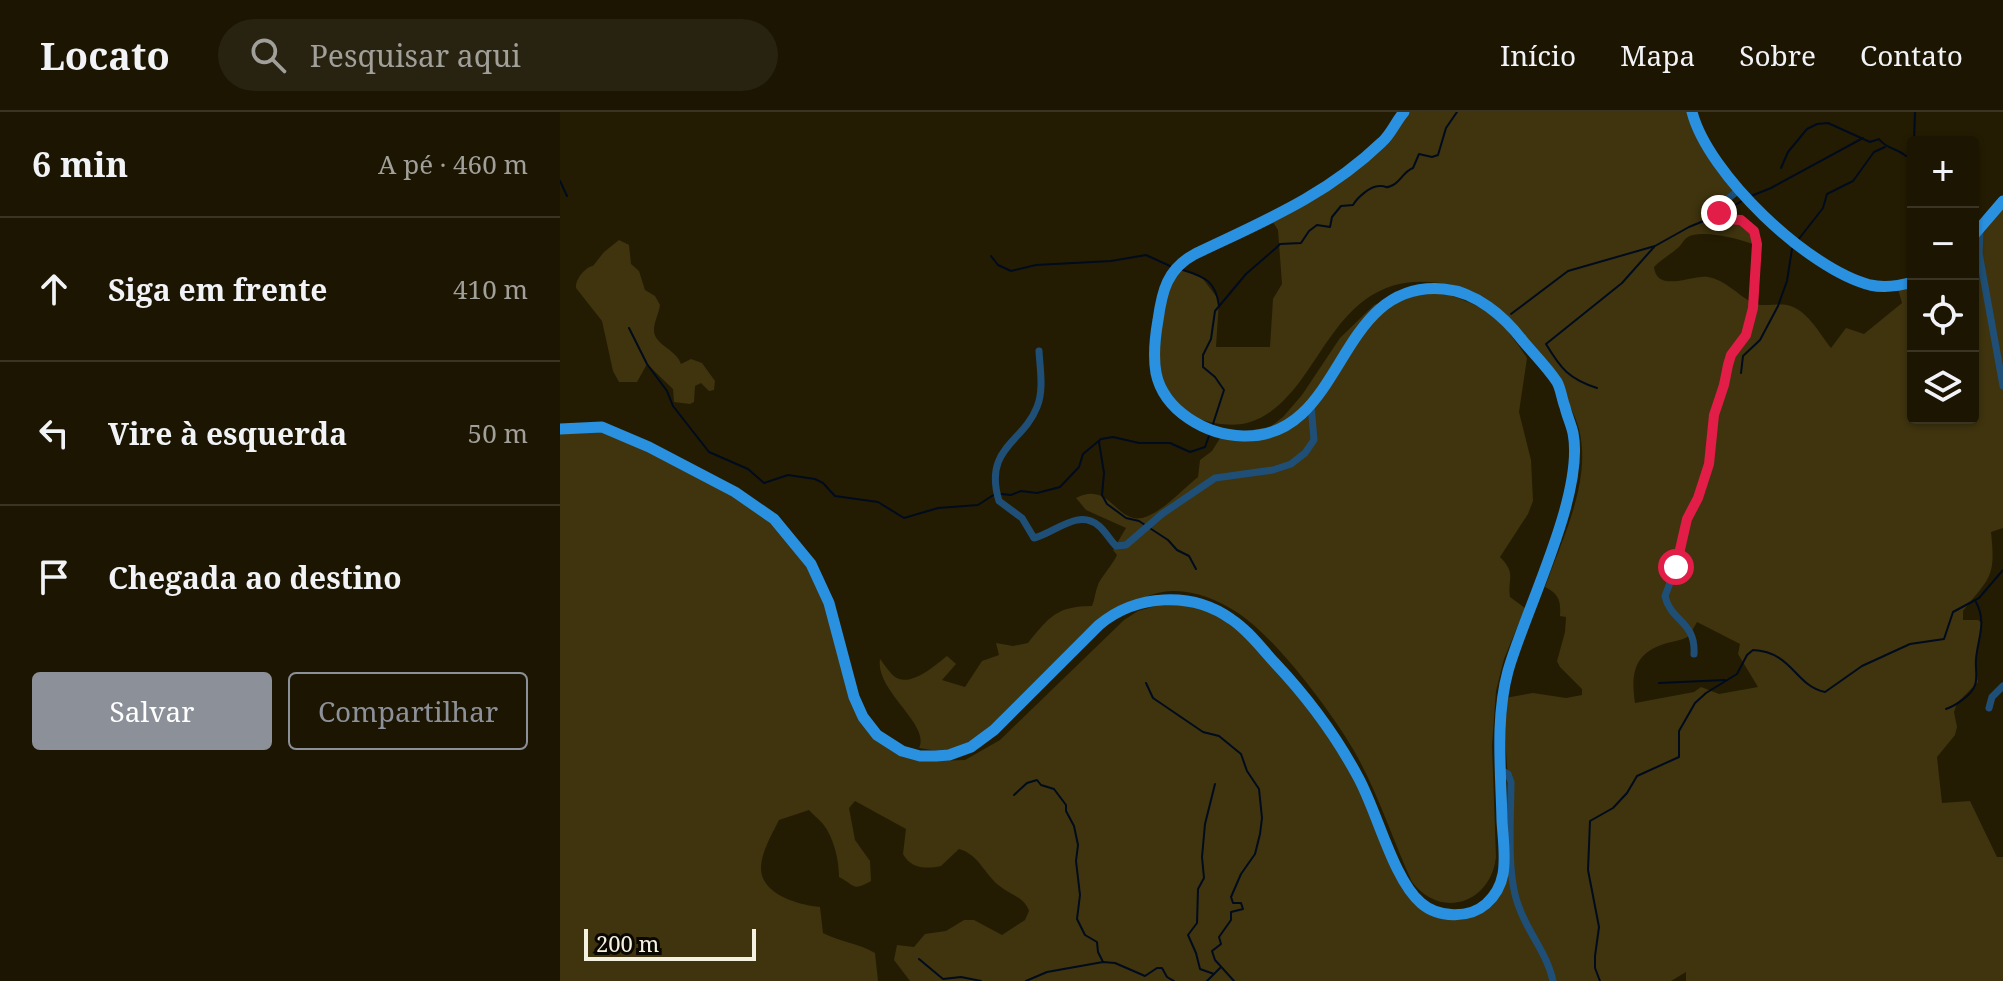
<!DOCTYPE html>
<html lang="pt">
<meta charset="utf-8">
<style>
body{margin:0;font-family:"Noto Serif",serif;background:#282211;color:#f1f3f6}
.controls{position:absolute;right:24px;top:24px;display:grid;overflow:hidden;border-radius:8px;box-shadow:0 2px 6px #0004}
.controls button{width:72px;height:72px;display:grid;place-items:center;padding:0;border:0;border-bottom:2px solid #393424;background:#1b1502;color:#f1f3f6;font:40px sans-serif}
.scale{position:absolute;left:24px;bottom:20px;width:172px;box-sizing:border-box;padding-left:8px;border:4px solid #f5f1e1;border-top:0;font-size:22px;line-height:28px;white-space:nowrap;color:#f5f1e1;-webkit-text-stroke:6px #0a0701;paint-order:stroke}
.stop{position:absolute;width:24px;height:24px;margin:-18px;border:6px solid #e11d48;border-radius:50%;background:#fff}
.stop.end{background:#e11d48;border-color:#fff;box-shadow:0 2px 8px #0008}
.list{margin:0;padding:0;list-style:none}
h2{display:flex;justify-content:space-between;align-items:center;height:104px;margin:0;padding:0 32px;font-size:34px}
h2 small{font-size:26px;font-weight:400;color:#a09f99}
.list li{display:grid;grid-template-columns:52px 1fr auto;gap:24px;align-items:center;box-sizing:border-box;height:144px;padding:0 32px;border-top:2px solid #393424}
.list b{display:block;font-size:30px;white-space:nowrap}
.list em{font-size:26px;font-style:normal;color:#a09f99}
.actions{display:flex;gap:16px;padding:24px 32px}
.actions a{flex:1;padding:18px 0;border:2px solid #8c9099;border-radius:8px;text-align:center;font-size:28px;color:#8c9099}
.actions .main{background:#8c9099;color:#fff}
.icon{flex:none;width:44px;height:44px;fill:none;stroke:currentColor;stroke-width:2;stroke-linecap:round;stroke-linejoin:round}
.map{position:relative;flex:none;width:1443px;height:869px;overflow:hidden}
header{display:flex;align-items:center;gap:48px;box-sizing:border-box;height:112px;padding:0 40px;background:#1b1502;border-bottom:2px solid #393424}
header strong{font-size:38px}
nav{display:flex;gap:44px;margin-inline-start:auto;font-size:28px}
.search{width:560px;height:72px;background:#282211;display:flex;align-items:center;gap:20px;box-sizing:border-box;padding:0 28px;border-radius:44px;color:#a09f99;font-size:30px}
main{display:flex}
aside{flex:1;background:#1b1502}
.map>svg:first-child{display:block}
</style>
<header>
<strong>Locato</strong>
<div class="search"><svg class="icon" aria-label="search" viewBox="0 0 24 24"><circle cx="10" cy="10" r="6"/><path d="M15 15l6 6"/></svg>Pesquisar aqui</div>
<nav><a>Início</a><a>Mapa</a><a>Sobre</a><a>Contato</a></nav>
</header>
<main>
<aside>
<h2>6 min<small>A pé · 460 m</small></h2>
<ul class="list">
<li><svg class="icon" aria-label="ahead" viewBox="0 0 24 24"><path d="M12 20V5M6 11l6-6 6 6"/></svg><div><b>Siga em frente</b></div><em>410 m</em></li>
<li><svg class="icon" aria-label="left" viewBox="0 0 24 24"><path d="M17 20v-9H6M10 6l-5 5 5 5"/></svg><div><b>Vire à esquerda</b></div><em>50 m</em></li>
<li><svg class="icon" aria-label="arrive" viewBox="0 0 24 24"><path d="M6 21V4h12l-3 4 3 4H6"/></svg><div><b>Chegada ao destino</b></div></li>
</ul>
<div class="actions"><a class="main">Salvar</a><a>Compartilhar</a></div>
</aside>
<div class="map">
<svg width="1443" height="869" viewBox="0 0 1443 869">
<rect width="100%" height="100%" fill="#241c02"/>
<g fill="#3f340e" fill-rule="evenodd">
<path d="M850,0H1128L1175,79L1161,101L1188,110L1197,134C1183,127 1141,117 1128,125C1124,127 1122,132 1119,135C1111,142 1102,147 1094,155C1097,182 1133,162 1148,165C1165,168 1177,182 1191,190C1201,196 1216,191 1227,193C1247,197 1259,221 1271,236L1286,216L1304,222L1342,191L1338,177L1353,175V306H1413V130L1443,87V416L1431,420C1436,466 1430,465 1403,499V508H1418L1422,511L1415,553L1418,570L1397,591L1394,600L1397,615L1395,623L1377,645L1382,691L1410,689L1437,745H1443V869H1126V860L1111,869H350L334,848L337,833L354,835L365,822L386,819L404,808H414L442,823L465,808L469,799C465,786 451,783 441,775C424,763 420,743 399,737L381,754C366,757 351,757 343,742L346,717L295,689L289,696L295,728L310,749L311,769C292,780 295,773 279,765C279,748 274,726 263,712C259,707 253,703 249,698L219,708C212,722 201,741 201,756C201,783 239,793 260,795L263,821C280,830 299,831 315,841L318,869H0V318L50,321L168,379L216,414L260,472L293,583L320,625L374,649L405,648L440,628L564,508L578,499L603,492L636,493L672,508L773,618L864,798L899,804L938,780L949,681L945,626V586L973,581L1006,586L1022,583V577L1000,555L997,549L1005,520L1006,505L1000,504C1001,489 999,482 985,475C1002,427 1032,370 1019,317C1012,292 996,270 981,249C949,204 929,173 869,170C764,164 762,290 687,311C664,317 623,307 611,286C607,279 605,270 602,263C600,258 597,252 596,246C596,236 603,183 607,175C610,168 616,161 620,155L643,167L659,188L656,235H710L713,187L722,172L718,118L711,107L780,68L834,20ZM1137,510L1180,532L1178,542L1198,575L1159,582L1141,575L1134,580L1075,591C1071,563 1073,542 1104,532C1113,529 1121,529 1129,524Z"/>
<path d="M59,128L69,133L71,152L79,159L85,178L95,184L100,193C99,201 94,210 94,218C94,233 116,237 121,252L131,247L142,251L155,269L154,278L149,279L141,271L135,274L134,290L130,292L114,290L113,277L87,252L77,270H59L53,259L42,209L16,176C15,168 25,155 33,154L44,140Z"/>
<path d="M883,181C928,195 941,206 967,246L959,300L971,348L973,389L968,402L940,445C957,462 947,466 950,485L965,496L944,547L936,579L932,634L936,745C931,791 881,808 852,770C832,726 817,678 793,637C770,598 713,522 675,499C658,488 633,478 612,479C594,479 577,489 561,497L438,618L384,640L359,636C371,612 315,579 320,547C325,553 332,565 339,567C354,572 376,553 387,544L396,552L382,568L405,575L422,549L439,543L436,531L453,534L468,531C489,505 497,494 532,494C535,487 535,480 538,473C539,468 553,452 557,443L553,438L566,416L526,398L516,386C552,367 557,418 588,404C606,396 622,378 638,365L640,348L652,339L662,323L710,315L723,305L742,283L780,226L814,193L839,183Z"/>
</g>
<g fill="none" stroke-linecap="round" stroke-linejoin="round">
<g stroke="#000b1e" stroke-width="2">
<polyline points="1354,30 1355,0"/>
<path d="M1221,56L1228,40L1247,17L1257,12L1268,11L1310,30L1319,27C1326,37 1337,36 1346,44H1350L1353,32"/>
<polyline points="0,69 7,84"/>
<polyline points="1191,84 1211,76 1303,26"/>
<polyline points="1163,100 1182,89"/>
<polyline points="1238,128 1263,96 1267,82 1293,69 1314,40 1325,35"/>
<polyline points="431,144 438,153 451,159 476,153 551,149 586,143 610,154"/>
<path d="M623,158C646,165 656,170 659,194"/>
<polyline points="951,202 1008,159 1095,134 1129,115 1158,103"/>
<polyline points="69,216 87,252 107,279 113,294 149,340 188,357 204,371 228,363 255,367 263,371 275,384 318,390 344,406 378,396 418,393 435,382"/>
<polyline points="1181,261 1183,244 1200,228 1218,194 1227,169 1232,137"/>
<path d="M1037,276C1009,267 1001,257 986,232L1062,171L1094,135"/>
<path d="M652,315L664,278L655,265L643,255V243L651,227L655,199L686,162L716,136L720,132L741,131L749,119L757,113L770,115L772,105L781,94L793,93C797,86 810,74 819,74C829,73 823,78 833,73C841,69 843,60 853,56L859,42L872,45L878,43L886,16L897,0"/>
<polyline points="539,330 544,361 542,383 547,392 566,406 579,409 608,428 617,438 629,444 636,457"/>
<polyline points="441,382 451,383 461,379 477,381 500,375 519,355 523,342 541,327 553,325 579,331 610,331 630,340 645,335 650,321"/>
<polyline points="586,571 593,586 643,620 659,624 681,642 687,659 699,677 702,706 700,722 695,742 681,762 671,785 673,791 681,791 683,797 671,800 671,808 659,825 661,832 652,839 655,848 674,869"/>
<polyline points="1099,571 1165,568"/>
<path d="M1386,597C1395,594 1412,583 1415,573C1418,565 1415,555 1416,547C1418,525 1427,511 1416,490"/>
<polyline points="454,683 467,671 477,668 481,673 494,677 506,693 506,699 514,714 518,733 516,749 520,783 517,807 525,823 537,830 538,840 543,850"/>
<polyline points="359,847 383,867 401,865 421,869"/>
<polyline points="654,862 640,857 636,841 628,823 637,811 638,777 644,766 642,745 645,712 655,672"/>
<polyline points="466,869 487,860 543,850 555,851 585,864 597,856 602,856 607,865 614,869"/>
<polyline points="647,869 660,856"/>
<path d="M1040,869L1035,856V844L1039,815L1028,758L1030,709L1053,696L1067,681L1077,664L1119,645V619L1135,591L1146,581L1177,562L1187,543L1193,538C1233,540 1235,574 1265,580L1302,554L1350,532L1384,527L1393,500L1419,486L1443,458"/>
</g>
<g stroke="#1f4f76" stroke-width="7">
<polyline points="1420,118 1419,141 1443,274"/>
<path d="M479,239C480,257 484,278 477,295C463,331 423,336 439,389L462,406L474,426C495,421 518,396 539,414C546,420 550,428 556,434L566,433L602,402L655,366L713,358L731,352L745,341L754,328L751,293"/>
<path d="M1134,542C1136,509 1110,509 1105,484L1116,455L1127,407L1138,386L1149,352L1154,303L1171,243L1186,223L1191,207L1197,132L1194,119L1181,108L1164,107L1159,101L1165,89L1180,77"/>
<polyline points="1429,596 1432,585 1443,574"/>
<path d="M941,658L948,662L951,670C951,706 946,763 959,795C968,821 987,841 993,869"/>
</g>
<g stroke="#2a91e0" stroke-width="11">
<path d="M1132,0C1148,62 1248,157 1310,173C1324,176 1339,174 1353,170"/>
<polyline points="1413,124 1443,89"/>
<path d="M0,317L42,315L89,335L175,380L214,407L251,452L269,491L294,585L303,605L317,623L342,639L360,644H376L389,643L411,635L434,618L539,513C576,482 632,479 671,507C688,518 701,536 715,551C748,586 775,622 798,665C817,699 833,767 861,791C878,806 909,807 926,792C935,784 941,773 943,762C946,745 943,726 942,709C941,659 935,607 948,559C966,496 1025,382 1013,321C1011,312 1007,304 1005,295C1002,288 1001,277 997,270C988,256 974,242 963,229C944,204 916,180 884,177C774,167 787,327 683,324C646,323 604,299 596,261C593,244 595,225 598,208C602,179 607,157 635,142C704,109 766,84 822,30C831,22 836,9 844,0"/>
</g>
</g>
<g fill="none" stroke-linecap="round" stroke-linejoin="round">
<polyline stroke="#e11d48" stroke-width="10" points="1116,455 1127,407 1138,386 1149,352 1154,303 1164,273 1168,253 1171,243 1186,223 1193,196 1197,132 1194,119 1181,108 1164,107 1159,101"/>
</g>
</svg>
<div class="controls">
<button>+</button>
<button>−</button>
<button><svg class="icon" aria-label="locate" viewBox="0 0 24 24"><circle cx="12" cy="12" r="6"/><path d="M12 2v4M12 18v4M2 12h4M18 12h4"/></svg></button>
<button><svg class="icon" aria-label="layers" viewBox="0 0 24 24"><path d="M12 4l9 5-9 5-9-5zM3 14l9 5 9-5"/></svg></button>
</div>
<div class="scale">200 m</div>
<div class="stop" style="left:1116px;top:455px"></div>
<div class="stop end" style="left:1159px;top:101px"></div>
</div>
</main>
